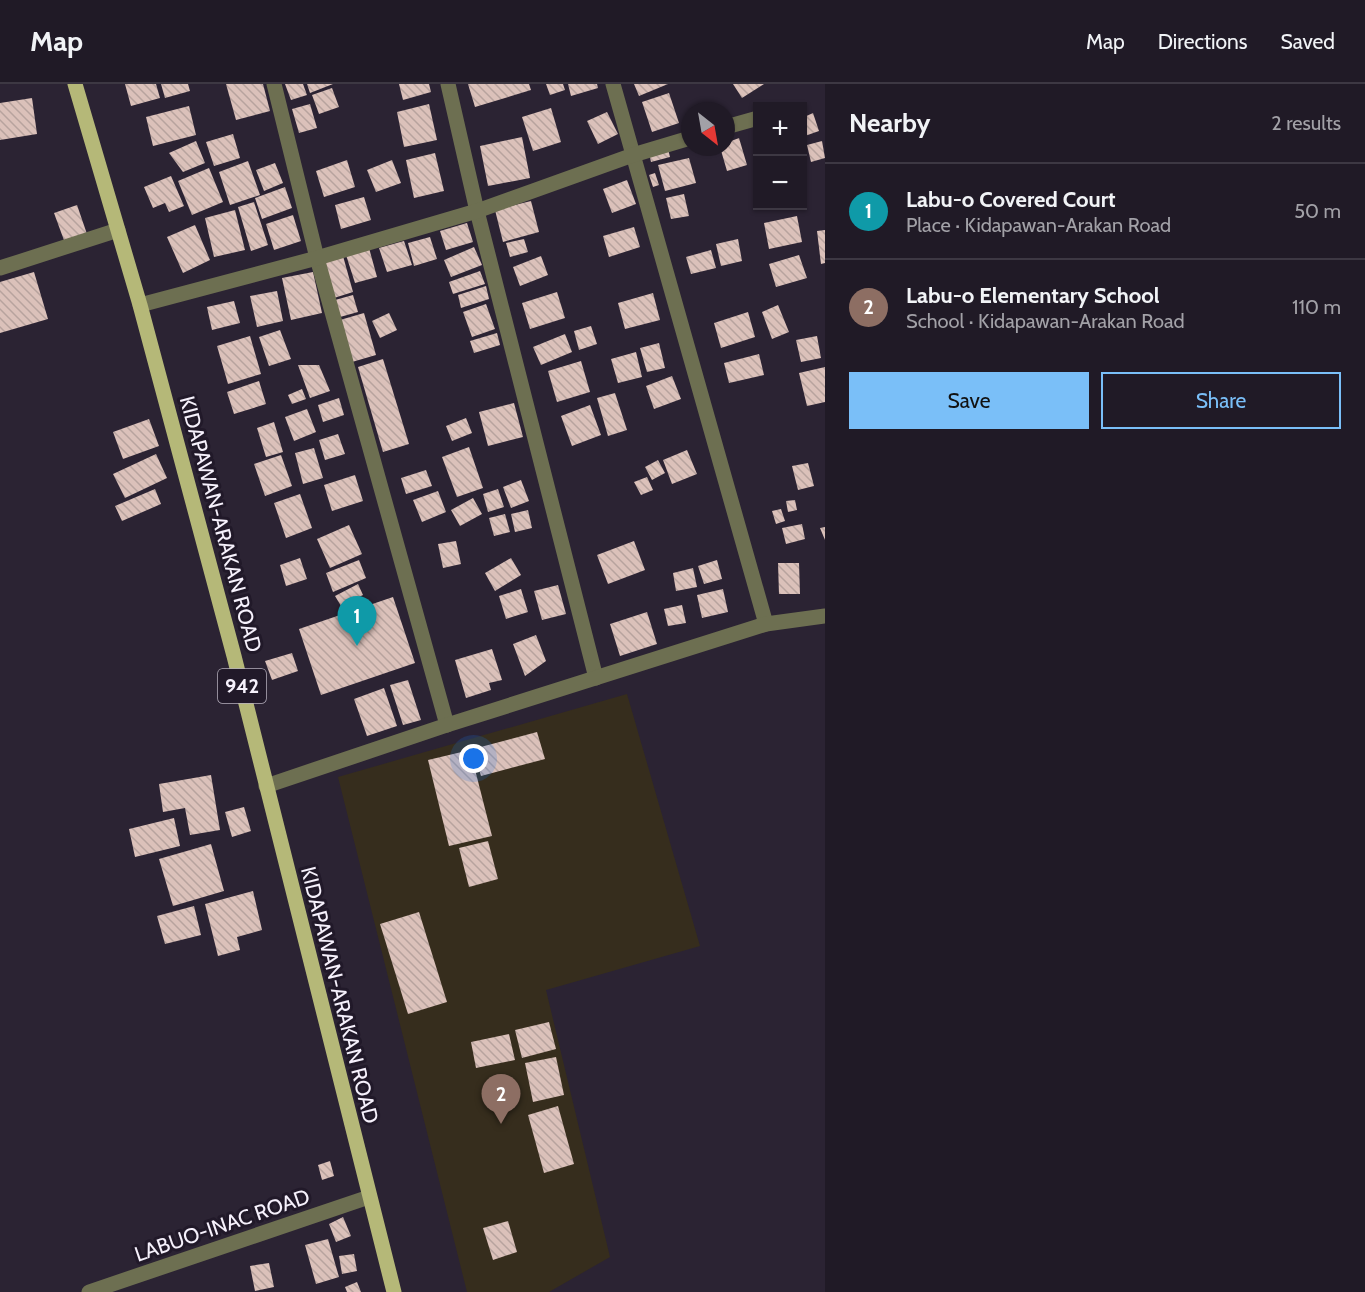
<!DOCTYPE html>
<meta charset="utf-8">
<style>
body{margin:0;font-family:Cabin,sans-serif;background:#28232e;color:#f1f3f6}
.controls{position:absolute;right:18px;top:18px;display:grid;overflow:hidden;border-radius:0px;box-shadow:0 2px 4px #0004}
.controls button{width:54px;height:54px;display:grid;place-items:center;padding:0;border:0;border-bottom:2px solid #3d3843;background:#201a26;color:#f1f3f6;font:30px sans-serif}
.compass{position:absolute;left:681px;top:18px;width:54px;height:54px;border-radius:50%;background:#201a26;box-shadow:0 2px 4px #0004;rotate:149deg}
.you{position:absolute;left:474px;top:675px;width:21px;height:21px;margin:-15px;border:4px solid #fff;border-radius:50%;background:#1a73e8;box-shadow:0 0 0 9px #1a73e833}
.badge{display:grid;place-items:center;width:39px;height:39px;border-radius:50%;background:#7abff8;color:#fff;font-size:20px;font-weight:700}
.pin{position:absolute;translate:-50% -50px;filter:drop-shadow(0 2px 3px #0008)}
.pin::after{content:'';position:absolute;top:32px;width:21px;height:18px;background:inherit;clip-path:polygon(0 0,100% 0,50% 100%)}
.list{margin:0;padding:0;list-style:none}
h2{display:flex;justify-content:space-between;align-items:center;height:78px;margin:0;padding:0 24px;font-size:26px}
h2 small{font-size:20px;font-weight:400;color:#a2a1a7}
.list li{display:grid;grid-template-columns:39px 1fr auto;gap:18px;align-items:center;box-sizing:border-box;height:96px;padding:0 24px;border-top:2px solid #3d3843}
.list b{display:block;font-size:22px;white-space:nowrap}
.list p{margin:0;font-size:20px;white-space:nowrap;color:#a2a1a7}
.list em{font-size:20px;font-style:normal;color:#a2a1a7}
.actions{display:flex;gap:12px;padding:18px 24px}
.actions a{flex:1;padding:14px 0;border:2px solid #7abff8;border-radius:0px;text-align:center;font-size:21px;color:#7abff8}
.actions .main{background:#7abff8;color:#111}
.map{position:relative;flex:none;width:825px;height:1208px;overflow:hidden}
header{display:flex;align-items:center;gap:36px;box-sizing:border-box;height:84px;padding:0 30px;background:#201a26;border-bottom:2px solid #3d3843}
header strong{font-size:28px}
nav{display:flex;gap:33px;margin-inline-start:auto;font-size:21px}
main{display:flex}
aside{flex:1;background:#201a26}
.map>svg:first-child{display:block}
</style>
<header>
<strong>Map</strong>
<nav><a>Map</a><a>Directions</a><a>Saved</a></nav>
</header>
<main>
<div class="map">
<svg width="825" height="1208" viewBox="0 0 825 1208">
<defs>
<pattern id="building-back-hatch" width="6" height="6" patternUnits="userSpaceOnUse" patternTransform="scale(1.5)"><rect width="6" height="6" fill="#dbc1ba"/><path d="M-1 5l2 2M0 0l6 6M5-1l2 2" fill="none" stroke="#b7a39e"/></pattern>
</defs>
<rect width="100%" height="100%" fill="#2b2333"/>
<polygon fill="#362d1d" points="627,610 700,862 546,906 610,1173 549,1208 467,1208 338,693"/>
<g fill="url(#building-back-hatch)">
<polygon points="125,0 156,0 160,14 131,22"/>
<polygon points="161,0 188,0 190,7 165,14"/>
<polygon points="226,0 263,0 270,27 236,36"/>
<polygon points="285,0 303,0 307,11 291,16"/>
<polygon points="307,0 333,0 310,9"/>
<polygon points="399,0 429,0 431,8 403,16"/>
<polygon points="468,0 529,0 531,6 475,23"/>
<polygon points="546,0 563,0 565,6 550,11"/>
<polygon points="568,0 597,0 598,4 571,12"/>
<polygon points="634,0 668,0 639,12"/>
<polygon points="733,0 764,0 742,14"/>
<polygon points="332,4 339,23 319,30 312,11"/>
<polygon points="669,9 679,39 652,48 642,18"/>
<polygon points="32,14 37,50 0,56 0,19"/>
<polygon points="310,20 317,44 299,49 292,25"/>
<polygon points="429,20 437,56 404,63 397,28"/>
<polygon points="189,22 196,51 153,62 146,33"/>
<polygon points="551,24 561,58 533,67 522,33"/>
<polygon points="607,28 618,50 598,60 587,37"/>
<polygon points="813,29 819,47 802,53 802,34"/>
<polygon points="233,50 240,74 214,82 206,58"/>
<polygon points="522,53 530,94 488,102 480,62"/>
<polygon points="739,54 747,81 727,87 720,63 726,63 726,59"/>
<polygon points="196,57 205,79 183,88 169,69"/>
<polygon points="822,57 825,74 811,78 807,61"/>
<polygon points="668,65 670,73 651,78 649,69"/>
<polygon points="435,69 444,107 414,114 406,76"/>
<polygon points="689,74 696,99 665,107 658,81"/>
<polygon points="347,76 355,103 324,113 316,87"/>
<polygon points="392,76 401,99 376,108 367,86"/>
<polygon points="248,77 260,111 230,121 219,88"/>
<polygon points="275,79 283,99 264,107 256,86"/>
<polygon points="209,84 223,118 192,131 178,97"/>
<polygon points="655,89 659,101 653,103 649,91"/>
<polygon points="171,92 184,122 169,128 165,119 153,124 144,103"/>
<polygon points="627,96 636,120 612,129 603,105"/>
<polygon points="285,103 292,124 262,135 255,114"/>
<polygon points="684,110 689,132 671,135 666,114"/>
<polygon points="364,113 371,136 341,145 335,121"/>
<polygon points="531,117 539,148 503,158 495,126"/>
<polygon points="254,118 268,161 251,167 238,123"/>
<polygon points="77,121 87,150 65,159 54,129"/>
<polygon points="235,126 245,166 214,173 205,134"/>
<polygon points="293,131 301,157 274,166 266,140"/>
<polygon points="797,132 802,158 769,165 764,139"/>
<polygon points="467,139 473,158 446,166 440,147"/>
<polygon points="195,141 210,176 183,189 167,153"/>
<polygon points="634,143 640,163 609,173 603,152"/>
<polygon points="825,146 825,179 821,180 817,147"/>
<polygon points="430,153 437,175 414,182 408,159"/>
<polygon points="524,155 528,168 510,173 506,159"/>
<polygon points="738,155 742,177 721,182 716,160"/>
<polygon points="404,157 412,181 387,188 379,164"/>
<polygon points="474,163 482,181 451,193 444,176"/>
<polygon points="369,164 377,193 355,199 346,171"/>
<polygon points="711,166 716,184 691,190 686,173"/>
<polygon points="799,171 807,194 776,203 769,180"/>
<polygon points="343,172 353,208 334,214 323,178"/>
<polygon points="541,172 548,191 520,202 513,183"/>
<polygon points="480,187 485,200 453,210 449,198"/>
<polygon points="34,188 48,235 0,249 0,198"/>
<polygon points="313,188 322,229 291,236 282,194"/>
<polygon points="486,202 489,215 461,224 458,211"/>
<polygon points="277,207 283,237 257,243 250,212"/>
<polygon points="557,208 565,234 530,245 522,219"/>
<polygon points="653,209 660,236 625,245 618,219"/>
<polygon points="353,211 358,228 340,233 335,216"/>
<polygon points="234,217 240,239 212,246 207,223"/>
<polygon points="486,220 495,245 472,253 463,228"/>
<polygon points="778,221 789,248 772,255 762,228"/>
<polygon points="748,228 755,253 721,264 714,239"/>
<polygon points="364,229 376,271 352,278 340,236"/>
<polygon points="389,229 397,246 380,254 372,237"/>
<polygon points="591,242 597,260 579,266 574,247"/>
<polygon points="280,246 291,275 269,282 259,253"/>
<polygon points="497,249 500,261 474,269 470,257"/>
<polygon points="565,250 572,268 541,281 533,263"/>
<polygon points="250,252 261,290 228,300 217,262"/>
<polygon points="817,252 821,274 801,278 796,256"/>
<polygon points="659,259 665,284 647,288 640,264"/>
<polygon points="636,268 642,293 618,299 611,275"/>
<polygon points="759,270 764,291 729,299 724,279"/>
<polygon points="383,275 409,360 383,368 358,283"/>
<polygon points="581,277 590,308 557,318 548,287"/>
<polygon points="298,281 319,281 330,307 310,314"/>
<polygon points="825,283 825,318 807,322 799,289"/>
<polygon points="672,292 681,315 654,325 646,302"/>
<polygon points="259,297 266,320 234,330 227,308"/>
<polygon points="302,305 306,315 292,320 288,311"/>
<polygon points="615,309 627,346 608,352 597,314"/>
<polygon points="339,314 344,331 323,338 318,321"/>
<polygon points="514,319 523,353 488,362 479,328"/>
<polygon points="590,321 601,351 572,362 561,332"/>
<polygon points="307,325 316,348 294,357 285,333"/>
<polygon points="466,334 472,349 452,357 446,342"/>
<polygon points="149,335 159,362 123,375 113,348"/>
<polygon points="274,338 283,368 266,373 257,344"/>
<polygon points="338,350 345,370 325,376 319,356"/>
<polygon points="469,363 483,404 457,413 442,373"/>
<polygon points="314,364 323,394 303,400 295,369"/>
<polygon points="687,366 697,390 672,400 663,376"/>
<polygon points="156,370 167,394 125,414 113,390"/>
<polygon points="281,371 292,402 265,412 254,380"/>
<polygon points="658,376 665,389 652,396 645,383"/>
<polygon points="808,379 814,402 798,406 792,382"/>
<polygon points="426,386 432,402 406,410 401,394"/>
<polygon points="355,391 363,417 332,427 324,401"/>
<polygon points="647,393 653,406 641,411 634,398"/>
<polygon points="521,396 529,417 511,424 503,403"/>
<polygon points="155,405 161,420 122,437 115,422"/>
<polygon points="498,405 504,423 488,428 483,410"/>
<polygon points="438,407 446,428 422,438 413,416"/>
<polygon points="300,410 312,444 286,454 274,419"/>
<polygon points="473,414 482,430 460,442 451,426"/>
<polygon points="795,416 797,426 788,428 786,417"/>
<polygon points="781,425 785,437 776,440 772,427"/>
<polygon points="528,426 532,444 515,448 511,430"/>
<polygon points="505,430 510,448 494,452 489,434"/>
<polygon points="802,440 805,455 786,460 782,444"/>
<polygon points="349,441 362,470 330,484 317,455"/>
<polygon points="825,443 825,456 820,444"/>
<polygon points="456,457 461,480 443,484 438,460"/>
<polygon points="634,457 645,486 608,500 597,471"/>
<polygon points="300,474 307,495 286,502 280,481"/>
<polygon points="511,474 521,491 495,507 485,489"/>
<polygon points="359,476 366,494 333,508 326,489"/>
<polygon points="717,476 722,495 704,500 698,482"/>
<polygon points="778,479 799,479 800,510 779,510"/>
<polygon points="693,484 697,503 676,507 673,489"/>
<polygon points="358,500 363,511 341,522 335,512"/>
<polygon points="558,501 566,530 542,536 534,507"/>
<polygon points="521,505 528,528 506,535 499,512"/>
<polygon points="723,505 728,528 702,534 697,511"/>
<polygon points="393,513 415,579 321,611 299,545"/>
<polygon points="682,521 686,539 668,542 664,525"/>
<polygon points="647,528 657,560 620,572 610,540"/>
<polygon points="536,551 546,577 525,592 513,560"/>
<polygon points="492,565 502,596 489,599 491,606 466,614 455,576"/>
<polygon points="292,569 298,587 272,596 265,577"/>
<polygon points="408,596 421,636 403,641 390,601"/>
<polygon points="384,604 397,642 367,652 354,615"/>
<polygon points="537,648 545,675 481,692 473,665"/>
<polygon points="470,666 492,752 449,762 428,676"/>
<polygon points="211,691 220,746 190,751 185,724 163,728 159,700"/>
<polygon points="244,723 251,747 232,753 225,728"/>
<polygon points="174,734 180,762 135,773 129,745"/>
<polygon points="488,757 498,795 469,803 459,764"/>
<polygon points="211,760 224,807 173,822 159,775"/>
<polygon points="253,807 262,846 237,853 240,866 218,872 205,820"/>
<polygon points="194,822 201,851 165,860 157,832"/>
<polygon points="419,828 447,918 408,930 380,840"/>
<polygon points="549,938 556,965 522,974 515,946"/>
<polygon points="509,950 515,976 476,984 471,958"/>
<polygon points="556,973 564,1011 533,1018 525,979"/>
<polygon points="558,1022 574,1080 544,1089 528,1031"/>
<polygon points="330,1077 334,1092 322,1096 318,1081"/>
<polygon points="343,1133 351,1152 336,1158 329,1140"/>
<polygon points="508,1137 517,1168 493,1176 483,1144"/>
<polygon points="328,1155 339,1193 316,1200 305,1161"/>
<polygon points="354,1170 357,1187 342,1190 339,1172"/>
<polygon points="269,1179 274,1203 255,1207 250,1182"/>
<polygon points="357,1198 361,1208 347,1208 345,1203"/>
</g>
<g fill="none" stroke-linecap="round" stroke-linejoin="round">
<g stroke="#6d6f51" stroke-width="15">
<polyline points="274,0 317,174 447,641"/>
<polyline points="448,0 477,127 596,594"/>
<polyline points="613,0 766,540"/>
<polyline points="726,43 758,34"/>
<polyline points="0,184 118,146"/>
<polyline points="140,221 317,174 477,127 633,71 690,54"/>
<polyline points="266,702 447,641 766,540 825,532"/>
</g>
<polyline stroke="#6d6f51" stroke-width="15" points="89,1208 369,1113"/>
<polyline stroke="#b5b878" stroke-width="15" points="75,0 140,221 234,572 394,1208"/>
</g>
<g text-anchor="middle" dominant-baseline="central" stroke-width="6" stroke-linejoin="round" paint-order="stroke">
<rect fill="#211929" stroke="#b6b0bd" stroke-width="1.5" x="218" y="585" width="48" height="34" rx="4.5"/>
<g font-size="20" font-weight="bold" fill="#f6f1fc">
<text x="242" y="602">942</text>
</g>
<g font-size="21" fill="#f6f1fc" stroke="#211929">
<text transform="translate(221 440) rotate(75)">KIDAPAWAN-ARAKAN ROAD</text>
<text transform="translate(340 911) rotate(76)">KIDAPAWAN-ARAKAN ROAD</text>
<text transform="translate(222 1141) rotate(-19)">LABUO-INAC ROAD</text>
</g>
</g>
</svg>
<div class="controls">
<button>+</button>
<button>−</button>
</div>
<svg class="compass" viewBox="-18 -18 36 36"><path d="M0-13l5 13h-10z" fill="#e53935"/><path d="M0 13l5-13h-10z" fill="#a2a1a7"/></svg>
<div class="you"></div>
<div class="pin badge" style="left:357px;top:562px;background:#0f9aa8">1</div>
<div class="pin badge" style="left:501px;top:1040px;background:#8d6e63">2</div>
</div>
<aside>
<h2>Nearby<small>2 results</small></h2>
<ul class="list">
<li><span class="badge" style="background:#0f9aa8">1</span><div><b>Labu-o Covered Court</b><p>Place · Kidapawan-Arakan Road</p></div><em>50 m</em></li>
<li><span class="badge" style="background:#8d6e63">2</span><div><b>Labu-o Elementary School</b><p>School · Kidapawan-Arakan Road</p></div><em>110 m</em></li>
</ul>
<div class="actions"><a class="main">Save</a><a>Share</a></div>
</aside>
</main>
